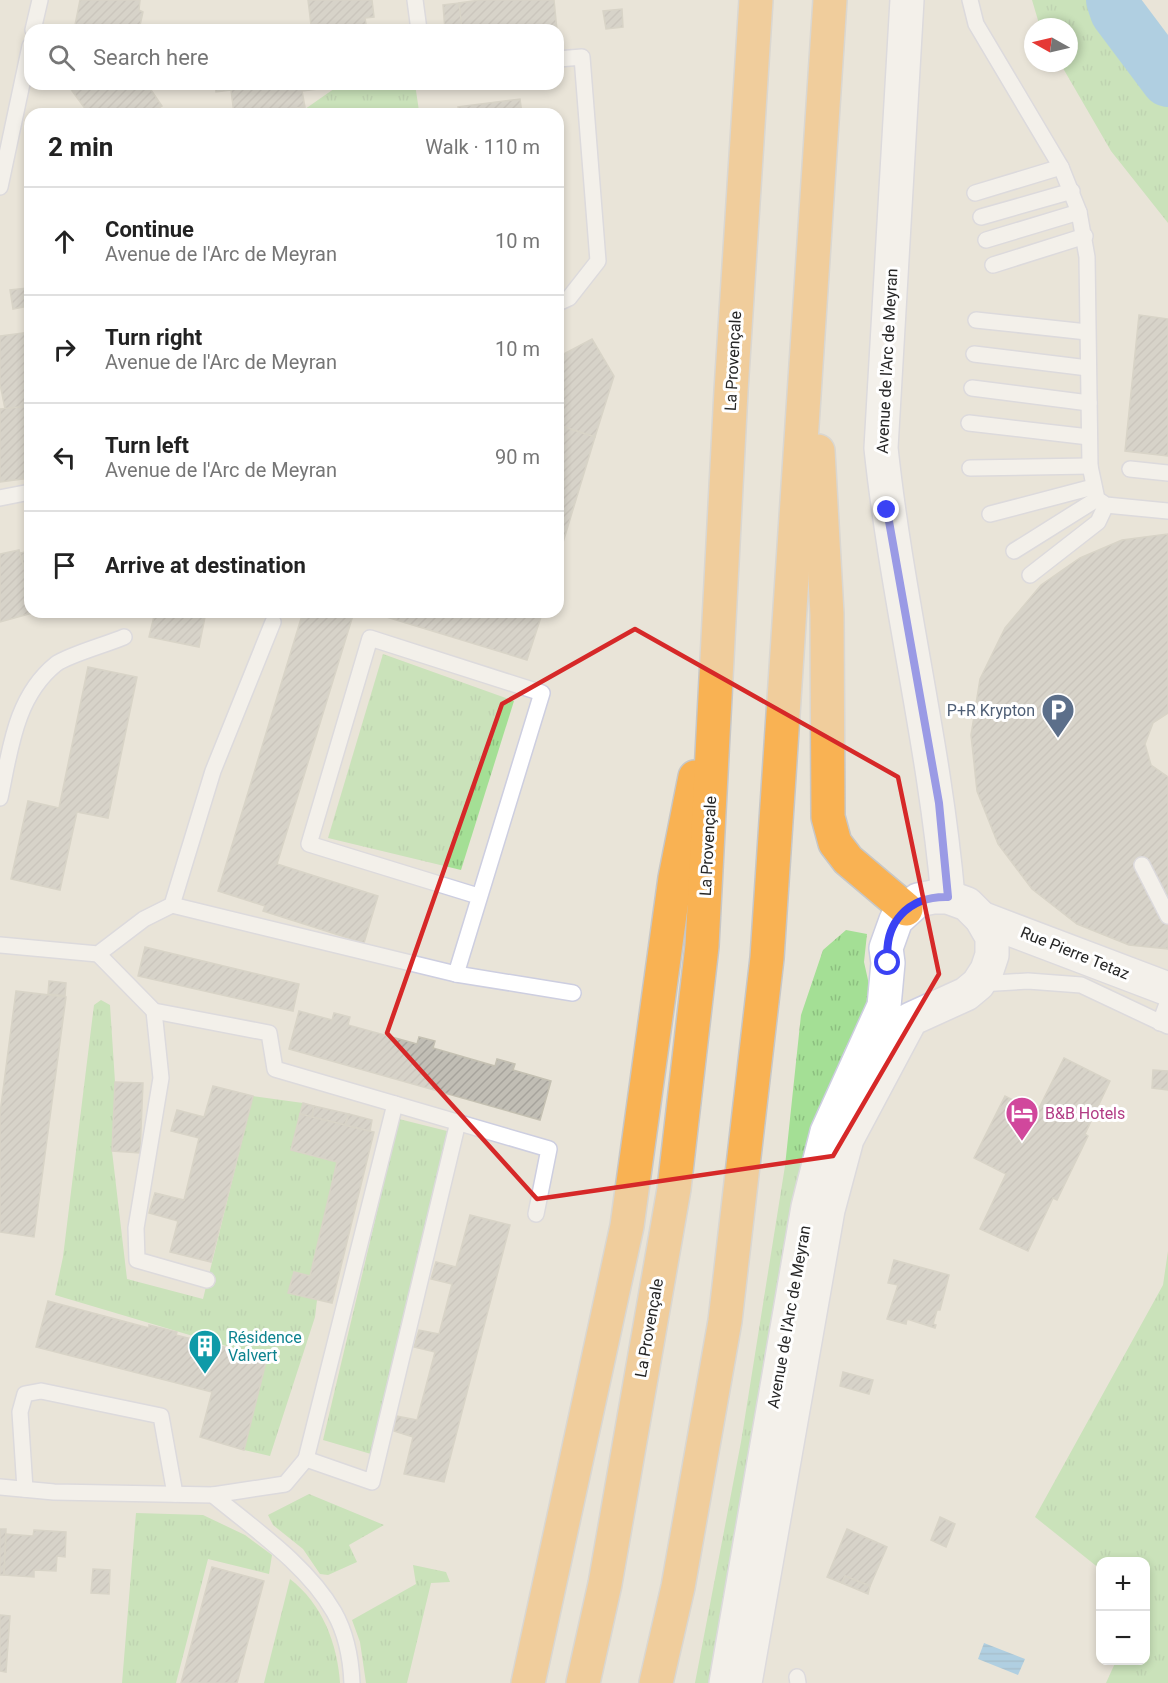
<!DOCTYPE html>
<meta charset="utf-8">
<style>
body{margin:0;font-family:Roboto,sans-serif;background:#f2f2f2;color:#222}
.controls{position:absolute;right:18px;bottom:18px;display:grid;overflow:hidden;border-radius:12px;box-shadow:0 3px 9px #0003}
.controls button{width:54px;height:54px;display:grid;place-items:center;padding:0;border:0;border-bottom:2px solid #e0e0e0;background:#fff;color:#222;font:30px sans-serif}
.compass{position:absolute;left:1024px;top:18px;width:54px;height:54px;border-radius:50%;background:#fff;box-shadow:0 3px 9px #0003;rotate:278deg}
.stop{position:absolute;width:18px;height:18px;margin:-14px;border:4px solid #3a42f4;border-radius:50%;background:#fff}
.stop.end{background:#3a42f4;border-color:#fff;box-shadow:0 2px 6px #0008}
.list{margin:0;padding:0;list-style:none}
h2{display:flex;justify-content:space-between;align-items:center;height:78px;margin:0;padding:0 24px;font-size:26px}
h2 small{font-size:20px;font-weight:400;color:#767676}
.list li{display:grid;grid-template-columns:39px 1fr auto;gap:18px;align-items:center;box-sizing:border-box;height:108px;padding:0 24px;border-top:2px solid #e0e0e0}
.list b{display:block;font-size:22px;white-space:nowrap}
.list p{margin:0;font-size:20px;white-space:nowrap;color:#767676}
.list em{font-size:20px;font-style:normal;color:#767676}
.icon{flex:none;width:33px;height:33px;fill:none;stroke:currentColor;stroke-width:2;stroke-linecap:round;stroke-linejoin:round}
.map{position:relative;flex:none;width:1168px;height:1683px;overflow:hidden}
.search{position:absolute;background:#fff;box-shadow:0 3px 9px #0003;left:24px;top:24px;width:540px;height:66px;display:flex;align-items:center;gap:15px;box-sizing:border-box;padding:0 21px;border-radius:18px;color:#767676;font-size:22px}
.panel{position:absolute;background:#fff;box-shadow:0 3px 9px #0003;left:24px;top:108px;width:540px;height:510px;border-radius:18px}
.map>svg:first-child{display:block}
</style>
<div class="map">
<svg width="1168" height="1683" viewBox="0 0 1168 1683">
<defs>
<pattern id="grass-tufts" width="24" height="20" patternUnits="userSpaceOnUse" patternTransform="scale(1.5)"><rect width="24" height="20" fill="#a4df95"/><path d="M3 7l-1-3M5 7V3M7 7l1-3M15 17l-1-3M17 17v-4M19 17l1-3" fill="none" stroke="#8dbf80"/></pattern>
<pattern id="water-rules" width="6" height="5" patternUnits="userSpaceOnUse" patternTransform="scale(1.5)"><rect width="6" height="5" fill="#6cb7ea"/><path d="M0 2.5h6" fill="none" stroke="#5995be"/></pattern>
<pattern id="building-hatch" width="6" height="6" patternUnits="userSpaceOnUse" patternTransform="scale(1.5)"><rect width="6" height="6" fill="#c1beb5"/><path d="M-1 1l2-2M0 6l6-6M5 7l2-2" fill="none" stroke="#a6a39c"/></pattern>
</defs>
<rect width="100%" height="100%" fill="#e9e4d8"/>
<g fill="url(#grass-tufts)">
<polygon points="1032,0 1113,0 1117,12 1168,80 1168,223 1111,151 1060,63 1069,63 1069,27 1040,27"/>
<polygon points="355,84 415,84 419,111 447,109 448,114 298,114 338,86"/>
<polygon points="383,654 514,701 461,870 328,838"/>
<polygon points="846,930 867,934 864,962 870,989 866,1008 845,1049 821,1115 717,1683 695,1683 741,1442 785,1166 801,1015 823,950"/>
<polygon points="101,1000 110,1005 115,1082 112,1151 127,1279 203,1299 253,1096 303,1103 291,1150 337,1162 310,1276 294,1272 289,1292 317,1300 315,1317 270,1456 244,1450 267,1358 55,1295 63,1257 94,1005"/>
<polygon points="399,1119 451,1132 371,1454 323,1440"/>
<polygon points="1168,1251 1168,1683 1106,1683 1116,1661 1146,1660 1146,1562 1100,1562 1100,1569 1035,1517 1163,1285"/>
<polygon points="309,1494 384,1525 349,1545 357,1562 328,1575 320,1574 303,1549 273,1525 268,1515"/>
<polygon points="136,1513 203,1515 245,1535 272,1555 269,1574 208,1559 176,1683 122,1683"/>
<polygon points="413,1565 446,1572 450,1582 431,1583 407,1683 366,1683 360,1642 352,1620 416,1584"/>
<path d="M290,1579C322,1604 337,1642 340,1683H264Z"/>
</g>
<polygon fill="url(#water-rules)" points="984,1643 1025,1659 1018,1675 978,1659"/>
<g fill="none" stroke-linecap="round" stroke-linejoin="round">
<polyline stroke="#6cb7ea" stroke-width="54" points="1113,0 1117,12 1168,80"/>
</g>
<g fill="url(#building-hatch)" stroke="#c4c0b2" stroke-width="1.5">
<polygon points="80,0 140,0 139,10 143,12 139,30 74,30"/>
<polygon points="308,0 372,0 374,17 365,18 367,30 320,30 320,24 311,25"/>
<polygon points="554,0 557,30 462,30 459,3 480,0"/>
<polygon points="459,3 462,30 445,30 443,5"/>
<polygon points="622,9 623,27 606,29 603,11"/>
<polygon points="409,26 409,30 386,30 386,29"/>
<polygon points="67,84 147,84 162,106 149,114 89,114"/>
<polygon points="215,84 326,84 326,88 302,91 305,107 234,114 231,90 216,92"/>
<polygon points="520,99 522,114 459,114 458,107"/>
<polygon points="27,288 29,306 13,309 10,290"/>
<polygon points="1139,315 1168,319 1168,456 1125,451"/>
<polygon points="30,332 30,406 5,409 0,384 0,336"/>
<polygon points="592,339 614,376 595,437 558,425 558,357"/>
<polygon points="30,406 30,478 0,482 0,409"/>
<polygon points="558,425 595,437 558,559"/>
<polygon points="1168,534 1168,713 1153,723 1145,744 1151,765 1168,777 1168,949 1129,945 1077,924 1032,889 998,844 977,791 971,735 980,679 1005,628 1041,585 1080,558 1122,540"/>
<polygon points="19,550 30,590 30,612 36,612 0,622 0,554"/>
<polygon points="30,551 30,590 20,553"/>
<polygon points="155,612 206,612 199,647 149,637"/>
<polygon points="303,612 354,612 277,864 378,896 364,943 263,911 265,906 218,891"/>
<polygon points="370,612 525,612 541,617 527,660"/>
<polygon points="88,667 137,677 108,818 77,812 60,890 11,879 28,801 59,808"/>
<polygon points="145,947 299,984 293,1011 138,976"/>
<polygon points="49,981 66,983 65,996 48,994"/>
<polygon points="16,991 66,997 34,1237 0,1232 0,1113"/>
<polygon points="299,1011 332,1020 334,1013 350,1017 348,1025 417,1044 419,1037 435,1041 433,1048 495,1066 497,1059 515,1064 513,1070 551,1081 540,1120 289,1049"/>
<polygon points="1064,1058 1110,1081 1085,1134 1088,1136 1057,1200 1053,1198 1028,1251 980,1229 1006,1174 974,1158 1005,1096 1037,1112"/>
<polygon points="1153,1070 1168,1071 1168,1090 1152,1088"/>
<polygon points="115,1082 143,1083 140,1153 112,1151"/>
<polygon points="213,1086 253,1096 211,1262 170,1252 178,1221 149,1213 155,1193 184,1200 199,1138 171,1131 177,1110 204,1117"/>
<polygon points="303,1103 314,1106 312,1117 300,1114"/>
<polygon points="314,1106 349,1114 345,1125 312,1117"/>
<polygon points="300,1114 374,1132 332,1303 288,1293 294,1272 310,1276 337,1162 291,1150"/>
<polygon points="349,1114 372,1120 370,1131 345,1125"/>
<polygon points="470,1215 510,1225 444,1482 404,1474 413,1437 394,1431 396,1416 417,1420 435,1352 414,1347 419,1330 439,1334 452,1284 431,1279 436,1262 456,1267"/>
<polygon points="894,1260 949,1275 940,1310 937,1310 933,1324 936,1325 935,1328 907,1319 906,1324 887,1319 898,1285 888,1283"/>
<polygon points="48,1301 149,1328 149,1325 177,1332 176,1335 267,1358 244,1450 200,1437 212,1392 36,1347"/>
<polygon points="843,1372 873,1380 869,1394 840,1386"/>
<polygon points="940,1517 955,1524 946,1547 931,1540"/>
<polygon points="0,1529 6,1529 4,1575 0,1575"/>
<polygon points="847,1529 887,1547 870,1586 845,1576 842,1583 827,1577"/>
<polygon points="34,1530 66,1532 65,1557 57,1556 56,1571 34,1570 34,1577 4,1575 6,1534 33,1536"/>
<polygon points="212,1567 264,1581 237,1683 181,1683"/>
<polygon points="93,1569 110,1570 109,1594 91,1593"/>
<polygon points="845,1576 870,1586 868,1594 842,1583"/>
<polygon points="0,1615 10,1616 6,1672 0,1671"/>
</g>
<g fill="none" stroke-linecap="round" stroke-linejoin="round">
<g stroke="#cdcee0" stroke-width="18">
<g id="service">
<polyline points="415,0 419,30"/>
<polyline points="970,0 976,24 1061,167 1079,212 1087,257 1090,466 1097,499 1106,505 1168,511"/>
<polyline points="33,30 40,0"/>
<polyline points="558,59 582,57 598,261 569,298 558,303"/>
<polyline points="0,187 30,46"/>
<polyline points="975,193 1061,167"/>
<polyline points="981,217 1072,191"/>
<polyline points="986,240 1079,212"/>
<polyline points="993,265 1085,236"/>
<polyline points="976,320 1087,332"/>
<polyline points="974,354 1088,368"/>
<polyline points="972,388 1089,403"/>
<polyline points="969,423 1089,437"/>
<polyline points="970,468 1090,466"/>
<polyline points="1130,469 1168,473"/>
<polyline points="0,498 30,492"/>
<polyline points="990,514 1093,487"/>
<polyline points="1014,551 1097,499"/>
<polyline points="1030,575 1098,522 1106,505"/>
<path d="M0,798C10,751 15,697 56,664C68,655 108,644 124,637"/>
<polyline points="1142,865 1168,916"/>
<polyline points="172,905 456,974 573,993"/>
<polyline points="0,945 98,954 144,919 172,905 213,771 273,622"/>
<polyline points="98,954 154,1011 269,1033 275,1069 549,1149 536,1214"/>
<polyline points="456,974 542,693 370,638 309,844 478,896"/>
<polyline points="979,984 1028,981 1081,985 1168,1026"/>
<polyline points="154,1011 161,1078 136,1228 137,1260 207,1280"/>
<polyline points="1160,1023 1168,1001"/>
<polyline points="395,1104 306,1459 372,1482 458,1122"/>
<path d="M306,1459L285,1484L213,1495C254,1529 307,1565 334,1612C346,1633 351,1660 352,1683"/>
<polyline points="0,1487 54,1492 213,1495"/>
<polyline points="25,1489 20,1412 25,1394 41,1391 161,1416 175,1494"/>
<polyline points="797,1677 798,1683"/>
</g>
</g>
<g stroke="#cdcee0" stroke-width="36">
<polyline id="tertiary" points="981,918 1168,989"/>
</g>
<g stroke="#cdcee0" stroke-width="36">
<g id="secondary">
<path d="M907,0L881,448C897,599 935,746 948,897"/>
<polyline points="726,1683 808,1207 827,1132 884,1006 888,963 886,948 896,920 918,900 933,897 948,897 967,904 981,918 992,937 992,955 987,970 978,984 966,994 911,1019 847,1139 828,1210 745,1683"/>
</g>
</g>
<g stroke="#c7c7c7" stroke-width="36">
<g id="motorway">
<polyline points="818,451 827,614 828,817 835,843 848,860 906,909"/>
<polyline points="528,1683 627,1226 675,878 695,777"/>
<polyline points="583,1683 605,1584 674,1189 702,946 731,391 756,0"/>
<polyline points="656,1683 678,1587 725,1321 767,958 830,0"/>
</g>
</g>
<use href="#service" stroke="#fff" stroke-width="15"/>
<use href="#tertiary" stroke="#fff" stroke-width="33"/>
<use href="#secondary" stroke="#fff" stroke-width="33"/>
<use href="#motorway" stroke="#f9b253" stroke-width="33"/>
</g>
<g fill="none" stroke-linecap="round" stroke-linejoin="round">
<path stroke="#3a42f4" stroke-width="8" d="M887,510L939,803L948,897C908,896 883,923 888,963"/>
</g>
<path d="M0 0H1168V1683H0ZM635,629L898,777L939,974L833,1156L537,1199L387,1033L502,704Z" fill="#e9e4d8" fill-opacity=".55" fill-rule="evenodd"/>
<path fill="none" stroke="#d62828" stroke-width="4.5" stroke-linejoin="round" d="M635,629L898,777L939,974L833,1156L537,1199L387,1033L502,704Z"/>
<defs>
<g id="parking-pin" transform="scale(1.725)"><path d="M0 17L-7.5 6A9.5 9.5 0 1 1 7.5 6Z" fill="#5c6f8a" stroke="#fff"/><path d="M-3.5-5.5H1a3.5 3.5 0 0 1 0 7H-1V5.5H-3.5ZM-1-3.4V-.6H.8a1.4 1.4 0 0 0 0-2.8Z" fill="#fff"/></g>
<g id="hotel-pin" transform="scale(1.725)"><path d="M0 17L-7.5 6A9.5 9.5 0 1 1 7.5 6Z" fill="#d1479c" stroke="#fff"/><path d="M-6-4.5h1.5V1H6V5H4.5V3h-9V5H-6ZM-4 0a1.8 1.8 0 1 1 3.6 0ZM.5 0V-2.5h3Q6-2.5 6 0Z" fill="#fff"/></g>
<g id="building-pin" transform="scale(1.725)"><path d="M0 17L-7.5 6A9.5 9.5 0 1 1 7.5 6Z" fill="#0f9aa8" stroke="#fff"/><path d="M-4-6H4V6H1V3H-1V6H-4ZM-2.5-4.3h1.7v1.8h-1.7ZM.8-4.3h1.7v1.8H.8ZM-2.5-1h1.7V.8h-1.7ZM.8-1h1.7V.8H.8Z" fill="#fff"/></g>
</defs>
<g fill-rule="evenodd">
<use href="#parking-pin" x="1058" y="710"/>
<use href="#hotel-pin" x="1022" y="1113"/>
<use href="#building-pin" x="205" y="1346"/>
</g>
<g text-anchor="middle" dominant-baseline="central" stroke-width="6" stroke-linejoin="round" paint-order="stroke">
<g font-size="16" fill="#272727" stroke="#fff">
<text transform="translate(733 361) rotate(-87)">La Provençale</text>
<text transform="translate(887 361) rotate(-87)">Avenue de l'Arc de Meyran</text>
<text transform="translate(708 846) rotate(-87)">La Provençale</text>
<text transform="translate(1075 953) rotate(22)">Rue Pierre Tetaz</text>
<text transform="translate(789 1317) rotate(-80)">Avenue de l'Arc de Meyran</text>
<text transform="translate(649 1328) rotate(-80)">La Provençale</text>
</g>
<g font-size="16" fill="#4e5e75" stroke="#fff" text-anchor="end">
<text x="1035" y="710">P+R Krypton</text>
</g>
<g font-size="16" fill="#b23c85" stroke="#fff" text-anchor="start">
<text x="1045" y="1113">B&amp;B Hotels</text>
</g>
<g font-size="16" fill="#0d838f" stroke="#fff" text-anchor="start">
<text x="228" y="1337">Résidence<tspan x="228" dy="18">Valvert</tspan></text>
</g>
</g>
</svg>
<div class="controls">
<button>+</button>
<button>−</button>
</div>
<svg class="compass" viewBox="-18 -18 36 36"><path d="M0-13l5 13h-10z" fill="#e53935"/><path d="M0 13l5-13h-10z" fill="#767676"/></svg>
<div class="stop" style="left:888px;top:963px"></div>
<div class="stop end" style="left:887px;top:510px"></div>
<div class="search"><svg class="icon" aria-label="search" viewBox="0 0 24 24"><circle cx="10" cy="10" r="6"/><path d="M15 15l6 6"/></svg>Search here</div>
<section class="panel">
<h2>2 min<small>Walk · 110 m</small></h2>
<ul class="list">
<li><svg class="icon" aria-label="ahead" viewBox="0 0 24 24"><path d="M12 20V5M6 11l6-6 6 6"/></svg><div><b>Continue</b><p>Avenue de l'Arc de Meyran</p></div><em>10 m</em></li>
<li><svg class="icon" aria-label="right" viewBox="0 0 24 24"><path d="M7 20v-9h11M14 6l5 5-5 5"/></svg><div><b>Turn right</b><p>Avenue de l'Arc de Meyran</p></div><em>10 m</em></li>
<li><svg class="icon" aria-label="left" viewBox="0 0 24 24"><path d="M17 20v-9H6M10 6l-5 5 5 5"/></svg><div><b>Turn left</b><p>Avenue de l'Arc de Meyran</p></div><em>90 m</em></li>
<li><svg class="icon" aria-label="arrive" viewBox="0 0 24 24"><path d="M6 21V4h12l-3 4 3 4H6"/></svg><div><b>Arrive at destination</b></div></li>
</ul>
</section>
</div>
